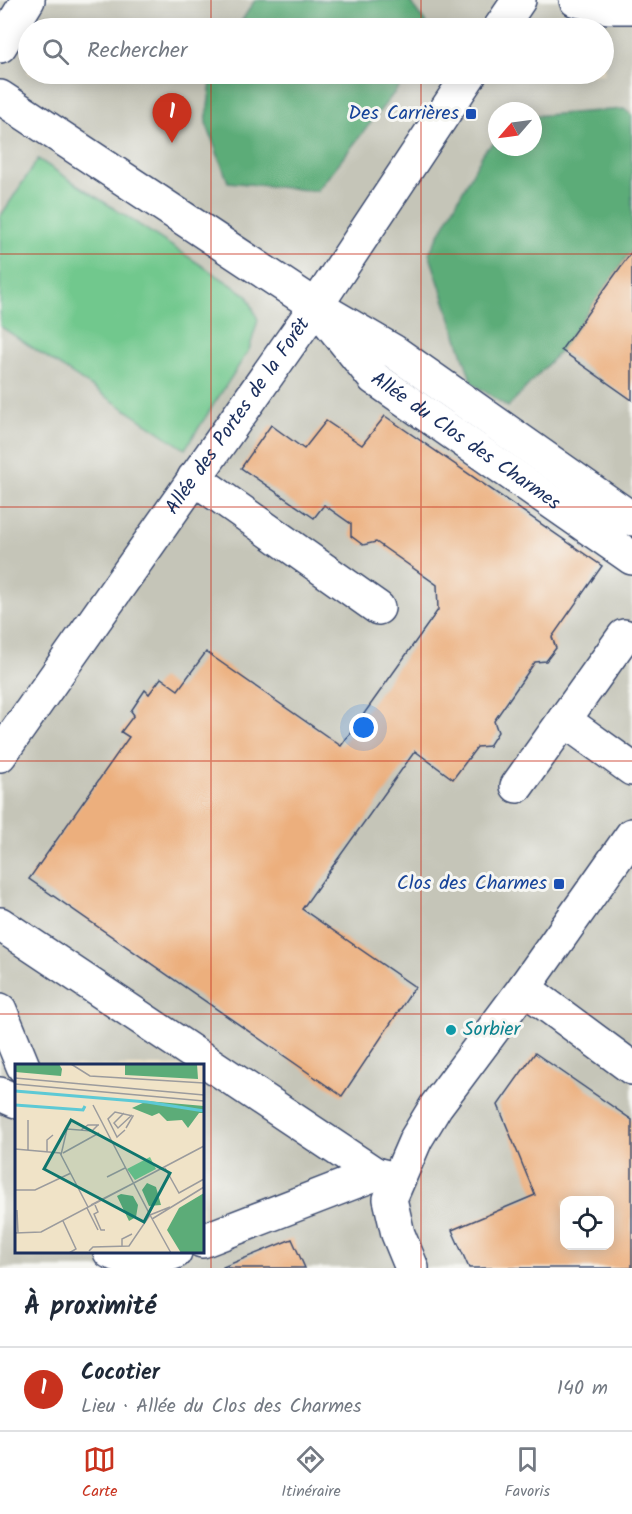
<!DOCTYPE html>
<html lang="fr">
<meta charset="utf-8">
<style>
body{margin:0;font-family:Kalam,sans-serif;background:#f6f6f7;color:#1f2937}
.controls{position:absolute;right:18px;bottom:18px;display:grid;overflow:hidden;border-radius:12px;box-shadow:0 3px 15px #0003}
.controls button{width:54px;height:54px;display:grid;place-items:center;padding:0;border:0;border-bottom:2px solid #e0e1e3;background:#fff;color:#1f2937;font:30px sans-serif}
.compass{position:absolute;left:488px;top:102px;width:54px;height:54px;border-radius:50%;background:#fff;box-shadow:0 3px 15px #0003;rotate:242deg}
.you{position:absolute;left:364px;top:728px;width:21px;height:21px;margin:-15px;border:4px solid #fff;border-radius:50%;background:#1a73e8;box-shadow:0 0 0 9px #1a73e833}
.badge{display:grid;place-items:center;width:39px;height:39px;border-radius:50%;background:#c8321e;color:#fff;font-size:20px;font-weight:700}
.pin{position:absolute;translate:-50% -50px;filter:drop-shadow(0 2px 3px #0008)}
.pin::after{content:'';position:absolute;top:32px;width:21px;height:18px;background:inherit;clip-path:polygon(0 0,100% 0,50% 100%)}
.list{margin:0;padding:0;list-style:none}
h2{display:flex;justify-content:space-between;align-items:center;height:78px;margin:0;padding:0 24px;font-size:26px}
h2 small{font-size:20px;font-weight:400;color:#747a83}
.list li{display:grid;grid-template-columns:39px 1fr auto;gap:18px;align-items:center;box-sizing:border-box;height:84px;padding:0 24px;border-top:2px solid #e0e1e3}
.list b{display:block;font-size:22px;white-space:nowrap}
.list p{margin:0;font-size:20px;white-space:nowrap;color:#747a83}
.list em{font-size:20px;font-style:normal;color:#747a83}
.icon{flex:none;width:33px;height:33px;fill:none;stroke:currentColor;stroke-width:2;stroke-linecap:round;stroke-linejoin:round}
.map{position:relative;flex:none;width:632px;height:1268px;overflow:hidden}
.search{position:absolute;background:#fff;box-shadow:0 3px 15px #0003;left:18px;right:18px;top:18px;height:66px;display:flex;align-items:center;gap:15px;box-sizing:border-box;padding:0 21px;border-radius:33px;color:#747a83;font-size:22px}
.sheet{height:162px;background:#fff}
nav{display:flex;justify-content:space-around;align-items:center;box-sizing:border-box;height:84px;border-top:2px solid #e0e1e3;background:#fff;font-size:16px;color:#747a83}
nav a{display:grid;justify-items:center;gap:3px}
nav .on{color:#c8321e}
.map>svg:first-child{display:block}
</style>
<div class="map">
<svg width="632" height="1268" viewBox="0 0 632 1268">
<rect width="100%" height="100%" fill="#f6f6f2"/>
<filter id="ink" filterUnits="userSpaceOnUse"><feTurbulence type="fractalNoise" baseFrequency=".0167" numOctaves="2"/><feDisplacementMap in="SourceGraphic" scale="12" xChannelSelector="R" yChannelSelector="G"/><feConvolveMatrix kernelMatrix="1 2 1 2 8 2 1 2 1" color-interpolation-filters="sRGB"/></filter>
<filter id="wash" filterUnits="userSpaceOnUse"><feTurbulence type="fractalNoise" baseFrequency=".008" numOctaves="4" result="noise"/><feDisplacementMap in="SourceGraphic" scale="24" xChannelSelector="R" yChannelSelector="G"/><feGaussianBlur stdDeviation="1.35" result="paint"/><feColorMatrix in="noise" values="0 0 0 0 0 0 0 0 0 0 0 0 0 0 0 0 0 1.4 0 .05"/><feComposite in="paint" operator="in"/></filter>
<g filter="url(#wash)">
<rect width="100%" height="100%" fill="#f0e3c7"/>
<path fill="#c5c5b8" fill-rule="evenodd" d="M0,0H632V1268H0ZM28,28H604V74H28ZM497,111H533V147H497ZM16,1066H202V1252H16ZM564,1200H610V1246H564Z"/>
<polygon fill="#71c88d" stroke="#467c76" stroke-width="1.5" points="38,159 247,295 258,320 249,350 185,449 0,326 0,217"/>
<g fill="#5cac78" stroke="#3c6e6b" stroke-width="1.5">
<polygon points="255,0 409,0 429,28 237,28"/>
<polygon points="212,74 409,74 317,191 228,182 206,123"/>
<polygon points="624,109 632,115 632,250 561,350 508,407 472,383 429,253 485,150 497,141 497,147 533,147 533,116"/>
</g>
<g id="blocks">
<g fill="#ecaf7d" fill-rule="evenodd">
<polygon points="632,251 632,400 561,350"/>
<polygon points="385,416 602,566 552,637 556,648 546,661 535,662 494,721 498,732 489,746 477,747 453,779 415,751 302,909 415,987 342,1096 29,879 129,737 121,732 134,715 131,711 145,690 149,694 161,678 178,690 206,652 341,746 438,610 437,585 376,542 363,545 351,536 351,524 324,505 314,518 241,468 271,425 304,449 326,421 362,445"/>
<path d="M535,1053L632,1120V1268H469L452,1230L535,1195L498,1105ZM564,1200H609V1245H564Z"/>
<polygon points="292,1239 305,1268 223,1268 223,1267"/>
</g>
</g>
</g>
<g filter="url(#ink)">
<use href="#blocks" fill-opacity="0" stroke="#3b4a6e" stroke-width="1.5"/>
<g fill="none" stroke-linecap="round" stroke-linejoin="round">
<g stroke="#3b4a6e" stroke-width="36">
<g id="minor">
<polyline points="576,0 608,7 632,7"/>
<polyline points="500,28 519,0"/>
<polyline points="0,46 28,0"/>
<polyline points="0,97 316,306 393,351 632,519"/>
<path id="s1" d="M329,322L374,378L632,558"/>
<polyline points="194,478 378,608"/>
<polyline points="564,720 632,769"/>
<path id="s2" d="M0,755L316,306L470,74"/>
<polyline points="517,786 624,636"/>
<polyline points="0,924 375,1174"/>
<polyline points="524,988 632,1068"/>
<polyline points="0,1010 23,1066"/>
<polyline points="0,1094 16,1101"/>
<polyline points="202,1241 375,1174 392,1178"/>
<polyline points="110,1252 143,1264 175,1252"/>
<polyline points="412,1268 398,1234 390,1199 416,1139 436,1106 524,988 632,835"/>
</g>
</g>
<use href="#minor" stroke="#fff" stroke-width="33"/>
</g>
</g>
<path fill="none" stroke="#c8321e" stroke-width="1.5" stroke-opacity="0.55" d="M211,0V28M421,0V28M211,74V1268M421,74V1268M0,254H632M0,507H632M0,761H632M0,1014H632"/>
<g fill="#1a4fb4" stroke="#f6f6f2" stroke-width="2">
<rect x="465" y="108" width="12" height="12" rx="3"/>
<rect x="553" y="878" width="12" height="12" rx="3"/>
</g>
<circle fill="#0f9aa8" stroke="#f6f6f2" stroke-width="2" cx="451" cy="1030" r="6"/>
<g text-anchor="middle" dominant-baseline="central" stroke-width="6" stroke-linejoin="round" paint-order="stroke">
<g font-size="20" fill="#164399" stroke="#f6f6f2" text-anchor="end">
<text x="459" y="114">Des Carrières</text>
<text x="547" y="884">Clos des Charmes</text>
</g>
<g font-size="20" fill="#1b2f5e" stroke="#f6f6f2">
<text stroke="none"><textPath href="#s2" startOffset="414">Allée des Portes de la Forêt</textPath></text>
<text stroke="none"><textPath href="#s1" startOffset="183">Allée du Clos des Charmes</textPath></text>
</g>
<g font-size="20" fill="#0d838f" stroke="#f6f6f2" text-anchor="start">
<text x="463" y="1030">Sorbier</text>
</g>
</g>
<g transform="translate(15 1064)">
<rect width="189" height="189" fill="#f0e3c7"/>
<path d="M135,93L141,105L120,116L112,105Z" fill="#71c88d"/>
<path d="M0,0H44L47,5L46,12L0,8ZM110,0H182L183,15L110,11ZM132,37L189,42V49H184L173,64L167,56L152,57L144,49L137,52L117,44ZM132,119L141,123L146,141L134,142L127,126ZM189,129V189H166L152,166L164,144ZM106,130L118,132L123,141L121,153L114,157L102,132Z" fill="#5cac78"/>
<path fill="none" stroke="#5dc9d5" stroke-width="3" d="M0,27L132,38L189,47M0,41L68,46L70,42"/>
<path fill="none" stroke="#9b9b9d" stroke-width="1.5" d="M56,0L75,12L189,19M0,14L189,31M0,20L189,37M109,49L99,59L103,64L117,51M66,66L73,61H84M110,66L102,73L93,55L100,48L118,52L111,64M0,85L45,89L73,143M13,86V56M32,88V76L38,71M48,89L84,69M46,91L52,65L77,67L83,61M150,104L164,129L189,115M92,113L110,104M0,126H20L56,109M76,141L115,121M80,141L83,148L79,150L86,166H90M155,143L135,151L156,189M72,144L83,166M2,146L3,169M137,155L189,123M48,157L61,185L54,189M0,169L26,168L189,82M107,182V175L117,170M74,187L78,183L114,182L135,151L78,41"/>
<path fill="#0f766e" fill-opacity="0.15" stroke="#0f766e" stroke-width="3" d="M56,56L155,109L129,158L29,105Z"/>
<rect width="189" height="189" fill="none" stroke="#1b2f5e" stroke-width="3"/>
</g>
</svg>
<div class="controls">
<button><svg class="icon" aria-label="locate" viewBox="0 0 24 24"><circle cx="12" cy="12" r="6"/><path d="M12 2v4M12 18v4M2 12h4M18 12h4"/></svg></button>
</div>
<svg class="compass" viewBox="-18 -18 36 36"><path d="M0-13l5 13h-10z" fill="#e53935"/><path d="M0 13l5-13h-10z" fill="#747a83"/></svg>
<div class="you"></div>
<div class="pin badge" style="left:172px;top:143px">1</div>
<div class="search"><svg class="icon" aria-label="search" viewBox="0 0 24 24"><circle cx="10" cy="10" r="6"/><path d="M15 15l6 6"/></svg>Rechercher</div>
</div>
<section class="sheet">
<h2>À proximité<small></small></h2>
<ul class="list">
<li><span class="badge">1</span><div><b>Cocotier</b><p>Lieu · Allée du Clos des Charmes</p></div><em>140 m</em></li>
</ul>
</section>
<nav>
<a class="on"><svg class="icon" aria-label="map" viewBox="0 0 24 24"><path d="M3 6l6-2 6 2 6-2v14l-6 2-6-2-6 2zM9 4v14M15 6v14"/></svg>Carte</a>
<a><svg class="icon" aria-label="directions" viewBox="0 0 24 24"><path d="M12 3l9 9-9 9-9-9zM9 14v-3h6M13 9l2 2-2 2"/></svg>Itinéraire</a>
<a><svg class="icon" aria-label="saved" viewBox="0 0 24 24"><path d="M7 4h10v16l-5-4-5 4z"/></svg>Favoris</a>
</nav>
